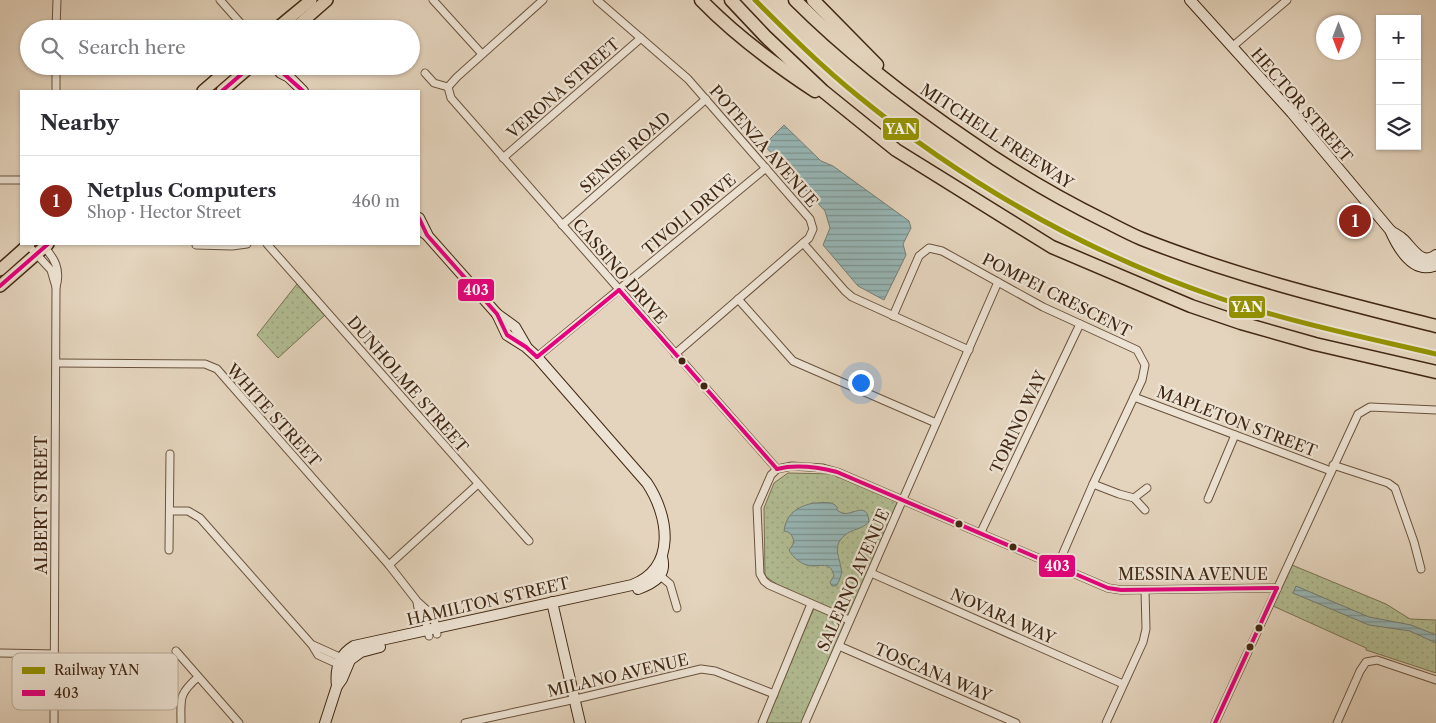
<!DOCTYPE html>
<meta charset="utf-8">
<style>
body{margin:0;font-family:"Libre Caslon Text",serif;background:#f7f7f7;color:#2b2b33}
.controls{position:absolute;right:15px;top:15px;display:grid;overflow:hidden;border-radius:0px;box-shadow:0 1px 4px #0004}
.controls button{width:45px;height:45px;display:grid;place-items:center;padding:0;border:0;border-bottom:1px solid #e1e1e2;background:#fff;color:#2b2b33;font:25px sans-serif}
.compass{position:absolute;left:1316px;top:15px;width:45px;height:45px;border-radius:50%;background:#fff;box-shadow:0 1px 4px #0004;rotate:180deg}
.you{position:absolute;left:860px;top:382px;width:18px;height:18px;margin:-12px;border:4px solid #fff;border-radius:50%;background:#1a73e8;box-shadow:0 0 0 8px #1a73e833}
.badge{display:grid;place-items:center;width:32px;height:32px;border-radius:50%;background:#8f2418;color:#fff;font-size:16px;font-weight:700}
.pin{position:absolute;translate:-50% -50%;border:2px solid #fff;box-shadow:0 1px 5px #0006}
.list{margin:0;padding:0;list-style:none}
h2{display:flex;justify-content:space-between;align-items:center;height:65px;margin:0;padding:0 20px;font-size:21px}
h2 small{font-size:16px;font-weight:400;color:#7c7c81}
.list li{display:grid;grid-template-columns:32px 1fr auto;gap:15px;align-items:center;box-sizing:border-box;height:90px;padding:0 20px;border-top:1px solid #e1e1e2}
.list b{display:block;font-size:19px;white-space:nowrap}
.list p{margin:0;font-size:16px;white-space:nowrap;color:#7c7c81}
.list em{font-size:16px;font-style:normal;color:#7c7c81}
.icon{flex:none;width:28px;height:28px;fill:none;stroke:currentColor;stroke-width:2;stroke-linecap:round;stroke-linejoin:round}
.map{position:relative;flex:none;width:1436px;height:723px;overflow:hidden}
.search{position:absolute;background:#fff;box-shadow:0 1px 4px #0004;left:20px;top:20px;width:400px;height:55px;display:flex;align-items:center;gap:12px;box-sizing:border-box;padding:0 18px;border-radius:28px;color:#7c7c81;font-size:19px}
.panel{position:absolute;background:#fff;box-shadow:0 1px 4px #0004;left:20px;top:90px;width:400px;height:155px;border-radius:0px}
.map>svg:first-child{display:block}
</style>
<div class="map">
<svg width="1436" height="723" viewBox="0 0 1436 723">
<defs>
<pattern id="park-dots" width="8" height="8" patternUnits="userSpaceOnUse" patternTransform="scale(1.25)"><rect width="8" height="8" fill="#b2bd93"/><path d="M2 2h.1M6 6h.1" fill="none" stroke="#9aa27e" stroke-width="1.8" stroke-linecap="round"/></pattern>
<pattern id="water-rules" width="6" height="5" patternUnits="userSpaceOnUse" patternTransform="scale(1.25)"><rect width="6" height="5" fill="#97b7b7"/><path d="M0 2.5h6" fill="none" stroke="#7d9593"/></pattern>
</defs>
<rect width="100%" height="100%" fill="#e4d4bd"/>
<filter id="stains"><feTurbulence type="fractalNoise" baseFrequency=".004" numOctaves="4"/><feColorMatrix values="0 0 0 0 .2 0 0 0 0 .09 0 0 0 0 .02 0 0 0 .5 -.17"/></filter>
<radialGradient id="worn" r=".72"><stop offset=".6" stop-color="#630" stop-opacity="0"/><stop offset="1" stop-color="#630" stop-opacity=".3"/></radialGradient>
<g fill="url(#park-dots)" stroke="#7a7252">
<polygon points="297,284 325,315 278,358 257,335"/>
<polygon points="788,473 832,474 901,502 850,618 784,589 765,576 764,508 774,483"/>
<polygon points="1292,565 1386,604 1410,619 1436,620 1436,673 1366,650 1366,648 1273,606"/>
<polygon points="814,608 849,623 804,723 764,723"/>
</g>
<g fill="url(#water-rules)" stroke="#757d75">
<polygon points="784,125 821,161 833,166 909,221 911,228 903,244 906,255 884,300 858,286 823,245 830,228 825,211 764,145"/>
<path d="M814,503C820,503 830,501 835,505C840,510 833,508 840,512C850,519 867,498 869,522C861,530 852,529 845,535C832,546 839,555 841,568C843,573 839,582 836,586H832L830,582L834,576C831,562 823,566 812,566C803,566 792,557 789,550L794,543C793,536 791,532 784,531C786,514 798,506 814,503Z"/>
<polygon points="1296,586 1369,617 1411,625 1436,635 1436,643 1410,631 1369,625 1293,593"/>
</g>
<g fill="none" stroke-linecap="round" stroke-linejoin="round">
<g stroke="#6a523d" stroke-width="9">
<g id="street">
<polyline points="220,0 244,27"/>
<polyline points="433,0 482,54"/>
<polyline points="543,0 457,77 448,87 451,98 777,469"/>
<polyline points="597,0 688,79 810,219 813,229 809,238 675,354"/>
<polyline points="56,29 57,0"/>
<polyline points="1232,47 1287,0"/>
<polyline points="425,73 434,83 448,87"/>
<polyline points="56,91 56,66"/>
<polyline points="503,158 641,38"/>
<polyline points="0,180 21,180"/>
<polyline points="562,225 706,99"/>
<polyline points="803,243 845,291 852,297 969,350"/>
<polyline points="267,244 529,541"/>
<polyline points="28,245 51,270 56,287"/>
<polyline points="196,245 232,246 247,244"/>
<path d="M43,246C55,258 61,270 56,287L54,723"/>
<polyline points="738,299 793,361 936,423"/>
<polyline points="893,316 919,256 929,248 942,251 1043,307 1137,350 1145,365 1142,380 1093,484 1057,567"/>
<polyline points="537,357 766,168"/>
<polyline points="56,363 205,364 217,369 389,565 417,601 427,610 435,623 437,634"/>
<polyline points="1134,397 1331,471"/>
<polyline points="1333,465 1388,483 1395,488 1414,542 1421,569"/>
<polyline points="1093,484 1119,494 1134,498 1145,510"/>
<polyline points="1134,498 1147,488"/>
<polyline points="1208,499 1235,435"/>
<polyline points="170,511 188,511 200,518 312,645 318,655 342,666"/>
<polyline points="981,532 1080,324"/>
<polyline points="169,550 170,454"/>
<polyline points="389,565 478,484"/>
<polyline points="871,573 1123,684"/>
<polyline points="658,574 670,584 677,608"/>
<polyline points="417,602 418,608 425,619 429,636"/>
<polyline points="849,620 769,585 764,581 760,574 757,507 771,475 777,469 792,466 823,468 837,472 1108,588 1121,590 1277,588"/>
<polyline points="313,645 344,659"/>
<polyline points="839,646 1016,723"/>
<polyline points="176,651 239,723"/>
<polyline points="0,653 55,654"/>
<path d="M181,723C181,698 178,695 198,677"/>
<polyline points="465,723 576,699 701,669 715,671 774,694"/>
<polyline points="762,723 811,604"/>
<polyline points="805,723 998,282"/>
<polyline points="1106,723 1143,642 1146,629 1145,590"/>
<polyline points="1215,723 1358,414 1370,407 1436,410"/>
<polyline points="1337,723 1360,671 1366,662 1377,660 1436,680"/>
</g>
</g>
<g stroke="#412712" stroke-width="12">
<g id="secondary">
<path d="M1190,0L1292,113L1390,230C1398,248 1413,275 1436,265"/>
<polyline points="275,66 281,73 289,77 303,91"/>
<polyline points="419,218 427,234"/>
<polyline points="419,229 427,235 497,314 515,327 526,346"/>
<path d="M1391,231C1395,234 1400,236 1404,240C1413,249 1422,266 1436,255"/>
<path d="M638,589C654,583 667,576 662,557"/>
<polyline points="552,602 580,723"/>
<path d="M337,686C335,670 339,655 354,646L632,585C677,568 669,516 647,483L537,357L526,347L507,335L497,314"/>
<polyline points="325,723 337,686 342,679 350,660 361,652 380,647"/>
</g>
</g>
<g stroke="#412712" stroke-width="14">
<g id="primary">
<polyline points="276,29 311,0"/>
<polyline points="294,29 327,0"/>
<polyline points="203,91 232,66"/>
<polyline points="222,91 251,66"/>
<polyline points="0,270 29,244"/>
<polyline points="0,286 48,244"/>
</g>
</g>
<g stroke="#412712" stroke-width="15">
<g id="highway">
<path d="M701,0C735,35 774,64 815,91"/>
<polyline points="731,0 765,36 823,91 896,150 1052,247 1191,306 1241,323 1315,344 1436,372"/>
<path d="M795,0C849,54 909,100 971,142C1014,172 1058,198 1105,221C1117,227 1130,234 1142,239C1238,277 1337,301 1436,326"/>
<polyline points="813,0 877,65"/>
</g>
</g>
<use href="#street" stroke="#ede3d4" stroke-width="7"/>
<use href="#secondary" stroke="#ede3d4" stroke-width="10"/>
<use href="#primary" stroke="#e4d4bd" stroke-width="11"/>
<use href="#highway" stroke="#e4d4bd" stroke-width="12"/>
<polyline stroke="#412712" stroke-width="2.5" stroke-dasharray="9 9" stroke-linecap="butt" points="1424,351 1436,353"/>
<g stroke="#ede3d4" stroke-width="8">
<g id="bus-1">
<polyline points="275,66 303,91"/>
<polyline points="222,91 251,66"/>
<polyline points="419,218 427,235 497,314 507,335 526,347 537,357"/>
<polyline points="0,286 48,244"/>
<polyline points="619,290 777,469"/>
<polyline points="537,357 619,290"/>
<path d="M777,469C797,464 817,467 837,472L1108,588L1121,590L1277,588"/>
<polyline points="1215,723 1277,588"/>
</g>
</g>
<use href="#bus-1" stroke="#e5007d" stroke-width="4"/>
<g stroke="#ede3d4" stroke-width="9">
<path id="rail-1" d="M755,0C788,33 822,67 858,96C966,184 1087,253 1219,298C1290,322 1363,337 1436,354"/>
</g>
<use href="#rail-1" stroke="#949300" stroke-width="5"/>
</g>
<g fill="#412712" stroke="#ede3d4" stroke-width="2">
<circle cx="682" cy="361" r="4.5"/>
<circle cx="704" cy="386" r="4.5"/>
<circle cx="959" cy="524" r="4.5"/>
<circle cx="1013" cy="547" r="4.5"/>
<circle cx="1259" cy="628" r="4.5"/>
<circle cx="1250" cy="647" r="4.5"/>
</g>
<g text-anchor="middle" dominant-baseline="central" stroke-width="4.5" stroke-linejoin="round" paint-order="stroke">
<g font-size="16" fill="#412712" stroke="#ede3d4">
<text transform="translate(563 88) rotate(-41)">VERONA STREET</text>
<text transform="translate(1302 105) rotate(49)">HECTOR STREET</text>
<text transform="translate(997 136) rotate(33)">MITCHELL FREEWAY</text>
<text transform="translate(764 146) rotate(49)">POTENZA AVENUE</text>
<text transform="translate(625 152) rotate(-41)">SENISE ROAD</text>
<text transform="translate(689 214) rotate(-40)">TIVOLI DRIVE</text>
<text transform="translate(620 271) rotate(49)">CASSINO DRIVE</text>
<text transform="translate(1057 295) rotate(27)">POMPEI CRESCENT</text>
<text transform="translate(408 384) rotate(49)">DUNHOLME STREET</text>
<text transform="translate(274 415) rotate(48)">WHITE STREET</text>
<text transform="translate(1237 421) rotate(21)">MAPLETON STREET</text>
<text transform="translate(1018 422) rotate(-65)">TORINO WAY</text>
<text transform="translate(41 505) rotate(-90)">ALBERT STREET</text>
<text x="1193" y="574">MESSINA AVENUE</text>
<text transform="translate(853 580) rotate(-66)">SALERNO AVENUE</text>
<text transform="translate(488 601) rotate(-13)">HAMILTON STREET</text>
<text transform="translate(1003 616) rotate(24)">NOVARA WAY</text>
<text transform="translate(933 672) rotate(23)">TOSCANA WAY</text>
<text transform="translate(618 675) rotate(-13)">MILANO AVENUE</text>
</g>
</g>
<rect x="12" y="653" width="166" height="57" rx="8" fill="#ede3d4" stroke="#b9ab9a" stroke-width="1"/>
<rect x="22" y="667" width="23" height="7" fill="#949300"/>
<rect x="22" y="690" width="23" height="6" fill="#e5007d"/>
<g font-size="14" fill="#412712">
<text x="54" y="675">Railway YAN</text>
<text x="54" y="698">403</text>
</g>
<g stroke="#ede3d4" stroke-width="2">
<rect x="882" y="117" width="38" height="24" rx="5" fill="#949300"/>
<rect x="457" y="278" width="38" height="24" rx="5" fill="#e5007d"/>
<rect x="1228" y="295" width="38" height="24" rx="5" fill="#949300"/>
<rect x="1038" y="554" width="38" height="24" rx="5" fill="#e5007d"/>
</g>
<g font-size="14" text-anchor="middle" font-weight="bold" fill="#fff">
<text x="901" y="134">YAN</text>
<text x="476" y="295">403</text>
<text x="1247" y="312">YAN</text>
<text x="1057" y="571">403</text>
</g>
<rect width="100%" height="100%" filter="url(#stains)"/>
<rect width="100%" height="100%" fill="url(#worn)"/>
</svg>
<div class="controls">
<button>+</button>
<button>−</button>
<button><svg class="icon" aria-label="layers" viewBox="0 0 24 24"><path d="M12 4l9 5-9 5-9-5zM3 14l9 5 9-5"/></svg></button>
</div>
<svg class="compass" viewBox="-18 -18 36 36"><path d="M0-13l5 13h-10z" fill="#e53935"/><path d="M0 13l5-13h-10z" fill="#7c7c81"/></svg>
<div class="you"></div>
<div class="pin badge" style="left:1355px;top:221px">1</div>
<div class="search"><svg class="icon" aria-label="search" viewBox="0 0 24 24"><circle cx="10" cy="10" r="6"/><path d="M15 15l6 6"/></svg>Search here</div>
<section class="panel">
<h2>Nearby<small></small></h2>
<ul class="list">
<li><span class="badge">1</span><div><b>Netplus Computers</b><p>Shop · Hector Street</p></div><em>460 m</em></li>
</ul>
</section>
</div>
